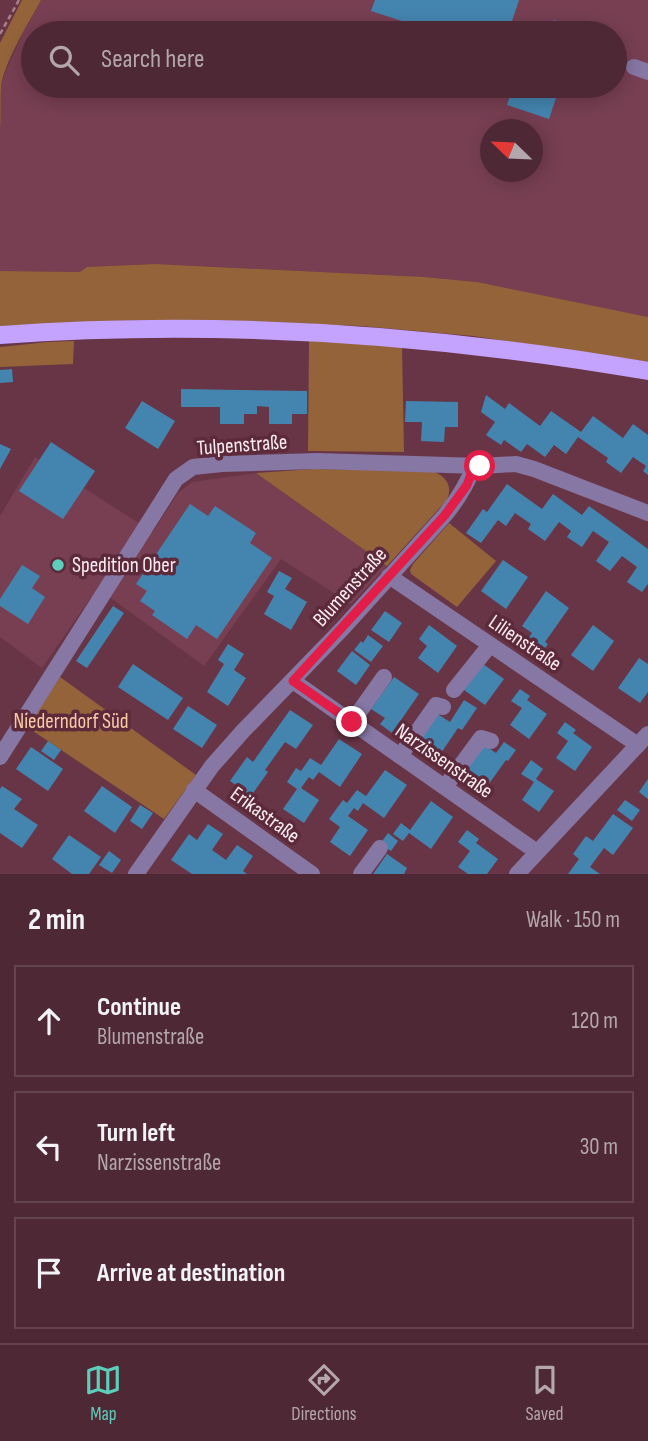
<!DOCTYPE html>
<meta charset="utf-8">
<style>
body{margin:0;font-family:"Sofia Sans Condensed",sans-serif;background:#583440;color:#f1f3f6}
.compass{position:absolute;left:480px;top:119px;width:63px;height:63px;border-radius:50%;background:#4e2834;box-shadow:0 4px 18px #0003;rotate:293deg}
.stop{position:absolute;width:21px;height:21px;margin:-16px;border:5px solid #e11d48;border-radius:50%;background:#fff}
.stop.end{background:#e11d48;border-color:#fff;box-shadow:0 2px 7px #0008}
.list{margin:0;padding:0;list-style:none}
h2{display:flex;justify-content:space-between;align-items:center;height:91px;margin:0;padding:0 28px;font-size:30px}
h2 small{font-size:23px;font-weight:400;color:#b3a6ac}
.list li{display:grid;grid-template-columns:46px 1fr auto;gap:21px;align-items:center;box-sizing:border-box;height:112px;margin:0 14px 14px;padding:0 14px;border:2px solid #65444f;border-radius:0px}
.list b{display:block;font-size:26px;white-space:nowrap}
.list p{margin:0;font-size:23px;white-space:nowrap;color:#b3a6ac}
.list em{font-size:23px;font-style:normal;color:#b3a6ac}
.icon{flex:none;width:38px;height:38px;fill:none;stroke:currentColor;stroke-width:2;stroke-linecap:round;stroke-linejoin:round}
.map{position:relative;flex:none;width:648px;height:874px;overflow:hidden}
.search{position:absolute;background:#4e2834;box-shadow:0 4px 18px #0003;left:21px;right:21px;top:21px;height:77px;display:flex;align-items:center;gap:18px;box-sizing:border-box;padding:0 24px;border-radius:38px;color:#b3a6ac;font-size:26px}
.sheet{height:469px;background:#4e2834}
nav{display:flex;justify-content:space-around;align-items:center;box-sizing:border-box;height:98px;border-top:2px solid #65444f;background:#4e2834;font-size:19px;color:#b3a6ac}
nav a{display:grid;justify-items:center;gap:4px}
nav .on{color:#5cceba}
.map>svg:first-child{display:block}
</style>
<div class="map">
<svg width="648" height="874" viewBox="0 0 648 874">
<rect width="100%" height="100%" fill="#683546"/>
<g fill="#783f53" fill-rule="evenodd">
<path d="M41,0H648V317L477,282L424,277L155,264L87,267L80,272L0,271V89L5,73L23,33ZM33,33H615V86H33ZM490,130H532V172H490Z"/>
<polygon points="35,457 153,532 178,493 192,482 256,473 387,566 351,604 281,559 204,666 111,598 92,596 42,668 0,637 0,516"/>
</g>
<g fill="#946339">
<path d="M22,0H41C28,24 5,61 1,86C0,101 1,117 0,131V43Z"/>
<polygon points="155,264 424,277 477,282 648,317 648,362 473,336 361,326 241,321 140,320 0,326 0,271 80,272 87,267"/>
<polygon points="309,340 402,346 404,452 308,451"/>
<polygon points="74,341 73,364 0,367 0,347 48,342"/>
<path d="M314,469L431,471C446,475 454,487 446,501L387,566L256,473Z"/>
<polygon points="449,523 496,561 457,607 411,574 410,570 413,564"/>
<polygon points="60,677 196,775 164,819 27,727"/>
</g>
<g fill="#4485b0">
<polygon points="375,0 519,0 508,33 488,33 451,21 446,33 439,33 371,11"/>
<polygon points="554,20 592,33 550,33"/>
<polygon points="513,86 560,86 549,119 507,105"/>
<polygon points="12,369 13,382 0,383 0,370"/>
<polygon points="181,389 307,391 307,414 292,414 292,424 269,424 269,407 257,406 257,414 244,414 244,424 220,424 220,407 181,407"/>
<polygon points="486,395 505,409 509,403 540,426 551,411 581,432 593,416 623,438 633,424 648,435 648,475 643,471 646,466 633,457 621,473 606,462 608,458 578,437 566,454 554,445 545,457 527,444 521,452 504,440 501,445 486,435 495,422 481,412"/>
<polygon points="142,401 175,421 158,449 125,428"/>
<polygon points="406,401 458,402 458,427 445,427 444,442 421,441 422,422 405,422"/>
<polygon points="51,442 95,471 63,519 19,491"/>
<polygon points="0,444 11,449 0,469"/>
<polygon points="507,484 542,509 553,494 582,515 589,506 648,549 648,584 642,592 627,582 637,567 622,556 610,571 596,561 609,542 593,531 582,547 567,537 571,531 559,522 545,541 528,529 531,524 515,513 506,526 498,520 481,543 466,533 483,509 487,512"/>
<polygon points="190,504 208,516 215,506 256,533 250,543 272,558 217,639 196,625 187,639 152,615 155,611 140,601 147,591 136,584"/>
<polygon points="503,560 528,577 506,609 481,591"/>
<polygon points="22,565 40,576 32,588 45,597 28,624 0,606 0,599"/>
<polygon points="279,571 292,578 285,589 307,602 291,630 264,614 274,596 267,592"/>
<polygon points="546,591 569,608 545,642 548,644 536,660 521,650 532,633 522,626"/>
<polygon points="113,606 124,613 87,668 76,661"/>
<polygon points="385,611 402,623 389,642 371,630"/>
<polygon points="429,625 457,646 438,673 418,658 427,646 419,639"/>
<polygon points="593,625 614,641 593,671 571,655"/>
<polygon points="368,635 383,646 371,662 354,650 361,641 363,643"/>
<polygon points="228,644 244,654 234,670 246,678 228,706 207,692 224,664 218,660"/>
<polygon points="352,651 370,665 356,685 337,671"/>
<polygon points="639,658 648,664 648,692 640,703 618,688"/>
<polygon points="133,664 183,698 168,720 118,687"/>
<polygon points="483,664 504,679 485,705 464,690"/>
<polygon points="394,677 419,694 392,733 380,724 385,718 371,709"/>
<polygon points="520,689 530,696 527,700 547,714 529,739 510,725 522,708 511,701"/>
<polygon points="464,700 477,708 462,730 458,728 439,756 417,741 436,713 450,722"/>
<polygon points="188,706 217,725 202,748 173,729"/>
<polygon points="290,710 313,725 296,749 285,742 265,770 268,772 251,796 230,781 247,757 253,762"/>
<polygon points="565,722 576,730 573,733 592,747 575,771 556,758 568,741 557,733"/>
<polygon points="339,739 362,754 340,787 319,772 313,780 309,777 301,788 319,800 304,823 283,809 297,789 287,782 296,768 301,771 310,758 321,765"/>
<polygon points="48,741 61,750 54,760 41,751"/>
<polygon points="504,742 516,750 508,761 506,760 486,788 464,773 484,745 496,753"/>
<polygon points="31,747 63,769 48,791 16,769"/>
<polygon points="531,760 543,769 536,779 554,791 539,812 522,800 534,782 521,774"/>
<polygon points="385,770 407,785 384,818 363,803 358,811 354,808 348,816 368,830 350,856 330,842 340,827 329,819 343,800 347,803 357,790 366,796"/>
<polygon points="648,779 648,799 639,792"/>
<polygon points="2,786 22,799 14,809 38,825 22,848 0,833 0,789"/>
<polygon points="102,786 132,807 115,833 84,811"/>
<polygon points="625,800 640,810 632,821 617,810"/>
<polygon points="431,801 453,817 431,849 409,833 403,841 393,834 401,823 410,830"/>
<polygon points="140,805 153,813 142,829 130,821"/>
<polygon points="613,814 633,828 613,855 604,848 590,867 600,874 568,874 579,859 573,854 586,836 593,841"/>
<polygon points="208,824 223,834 212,850 226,860 237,845 253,856 243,871 247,874 192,874 171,860 189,834 197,840"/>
<polygon points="467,830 479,839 476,843 498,859 487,874 468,874 458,867 470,851 458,842"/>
<polygon points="388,833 398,841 391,851 380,844"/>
<polygon points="69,835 101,857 89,874 72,874 52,859"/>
<polygon points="109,851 121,860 112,873 99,865"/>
<polygon points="387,854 407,868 404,874 373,874"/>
</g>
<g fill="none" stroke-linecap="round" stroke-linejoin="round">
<polyline stroke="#a5818c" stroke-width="2.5" stroke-dasharray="5 3.5" stroke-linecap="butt" points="0,34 19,0"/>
<g stroke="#8677a4" stroke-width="16">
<polyline points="634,67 648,72"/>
<polyline points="389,576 638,745"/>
<polyline points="293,681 537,852"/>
<polyline points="454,690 490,645"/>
<polyline points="352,722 384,677"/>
<polyline points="400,756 436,705 443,707"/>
<polyline points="0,757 176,479 193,467 222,464 317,461 480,466 516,464 534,469 648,513"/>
<polyline points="445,787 481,738 491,741"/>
<polyline points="194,790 312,874"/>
<path d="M136,874L212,766L243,731L343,628L445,515C458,499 467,485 474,466"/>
<polyline points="361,874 380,848"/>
<polyline points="517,874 648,734"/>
</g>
<path stroke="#c4a3fe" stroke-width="18" d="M0,335C217,319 434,334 648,371"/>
</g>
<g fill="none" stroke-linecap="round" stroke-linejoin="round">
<polyline stroke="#e11d48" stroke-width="9" points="352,722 293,681 445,515 467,485 474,466 480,466"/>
</g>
<circle fill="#5cceba" stroke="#5c2a3b" stroke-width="2.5" cx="58" cy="565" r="7"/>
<g text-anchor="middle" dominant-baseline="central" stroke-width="7" stroke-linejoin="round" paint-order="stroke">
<g font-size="21" fill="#fceef2" stroke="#5c2a3b">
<text transform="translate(242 445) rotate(-4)">Tulpenstraße</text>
<text transform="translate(350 587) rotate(-48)">Blumenstraße</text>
<text transform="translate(525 643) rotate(34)">Lilienstraße</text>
<text transform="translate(444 761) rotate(35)">Narzissenstraße</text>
<text transform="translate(265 815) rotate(36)">Erikastraße</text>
</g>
<g font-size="21" fill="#fceef2" stroke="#5c2a3b" text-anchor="start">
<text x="72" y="565">Spedition Ober</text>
</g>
<g font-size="21" fill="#facaa5" stroke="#5c2a3b">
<text x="71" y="721">Niederndorf Süd</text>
</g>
</g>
</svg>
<svg class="compass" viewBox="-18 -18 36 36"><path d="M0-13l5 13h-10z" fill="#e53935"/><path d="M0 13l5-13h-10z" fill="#b3a6ac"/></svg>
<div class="stop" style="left:480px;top:466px"></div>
<div class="stop end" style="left:352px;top:722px"></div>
<div class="search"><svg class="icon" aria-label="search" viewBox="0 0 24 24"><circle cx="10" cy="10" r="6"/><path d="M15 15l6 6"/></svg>Search here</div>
</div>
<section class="sheet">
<h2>2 min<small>Walk · 150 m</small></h2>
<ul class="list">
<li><svg class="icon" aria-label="ahead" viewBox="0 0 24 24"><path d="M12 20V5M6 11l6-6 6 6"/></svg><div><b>Continue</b><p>Blumenstraße</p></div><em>120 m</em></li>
<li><svg class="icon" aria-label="left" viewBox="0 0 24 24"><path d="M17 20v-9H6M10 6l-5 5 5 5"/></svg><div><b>Turn left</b><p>Narzissenstraße</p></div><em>30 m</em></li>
<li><svg class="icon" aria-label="arrive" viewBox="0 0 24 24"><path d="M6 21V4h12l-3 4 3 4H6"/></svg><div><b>Arrive at destination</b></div></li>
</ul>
</section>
<nav>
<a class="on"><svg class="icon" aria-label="map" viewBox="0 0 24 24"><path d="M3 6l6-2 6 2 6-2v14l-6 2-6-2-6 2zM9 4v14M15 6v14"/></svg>Map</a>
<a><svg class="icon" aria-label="directions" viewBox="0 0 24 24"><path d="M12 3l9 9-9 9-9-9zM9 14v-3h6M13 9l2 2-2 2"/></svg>Directions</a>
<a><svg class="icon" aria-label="saved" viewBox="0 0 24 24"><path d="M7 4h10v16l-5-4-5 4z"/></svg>Saved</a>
</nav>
